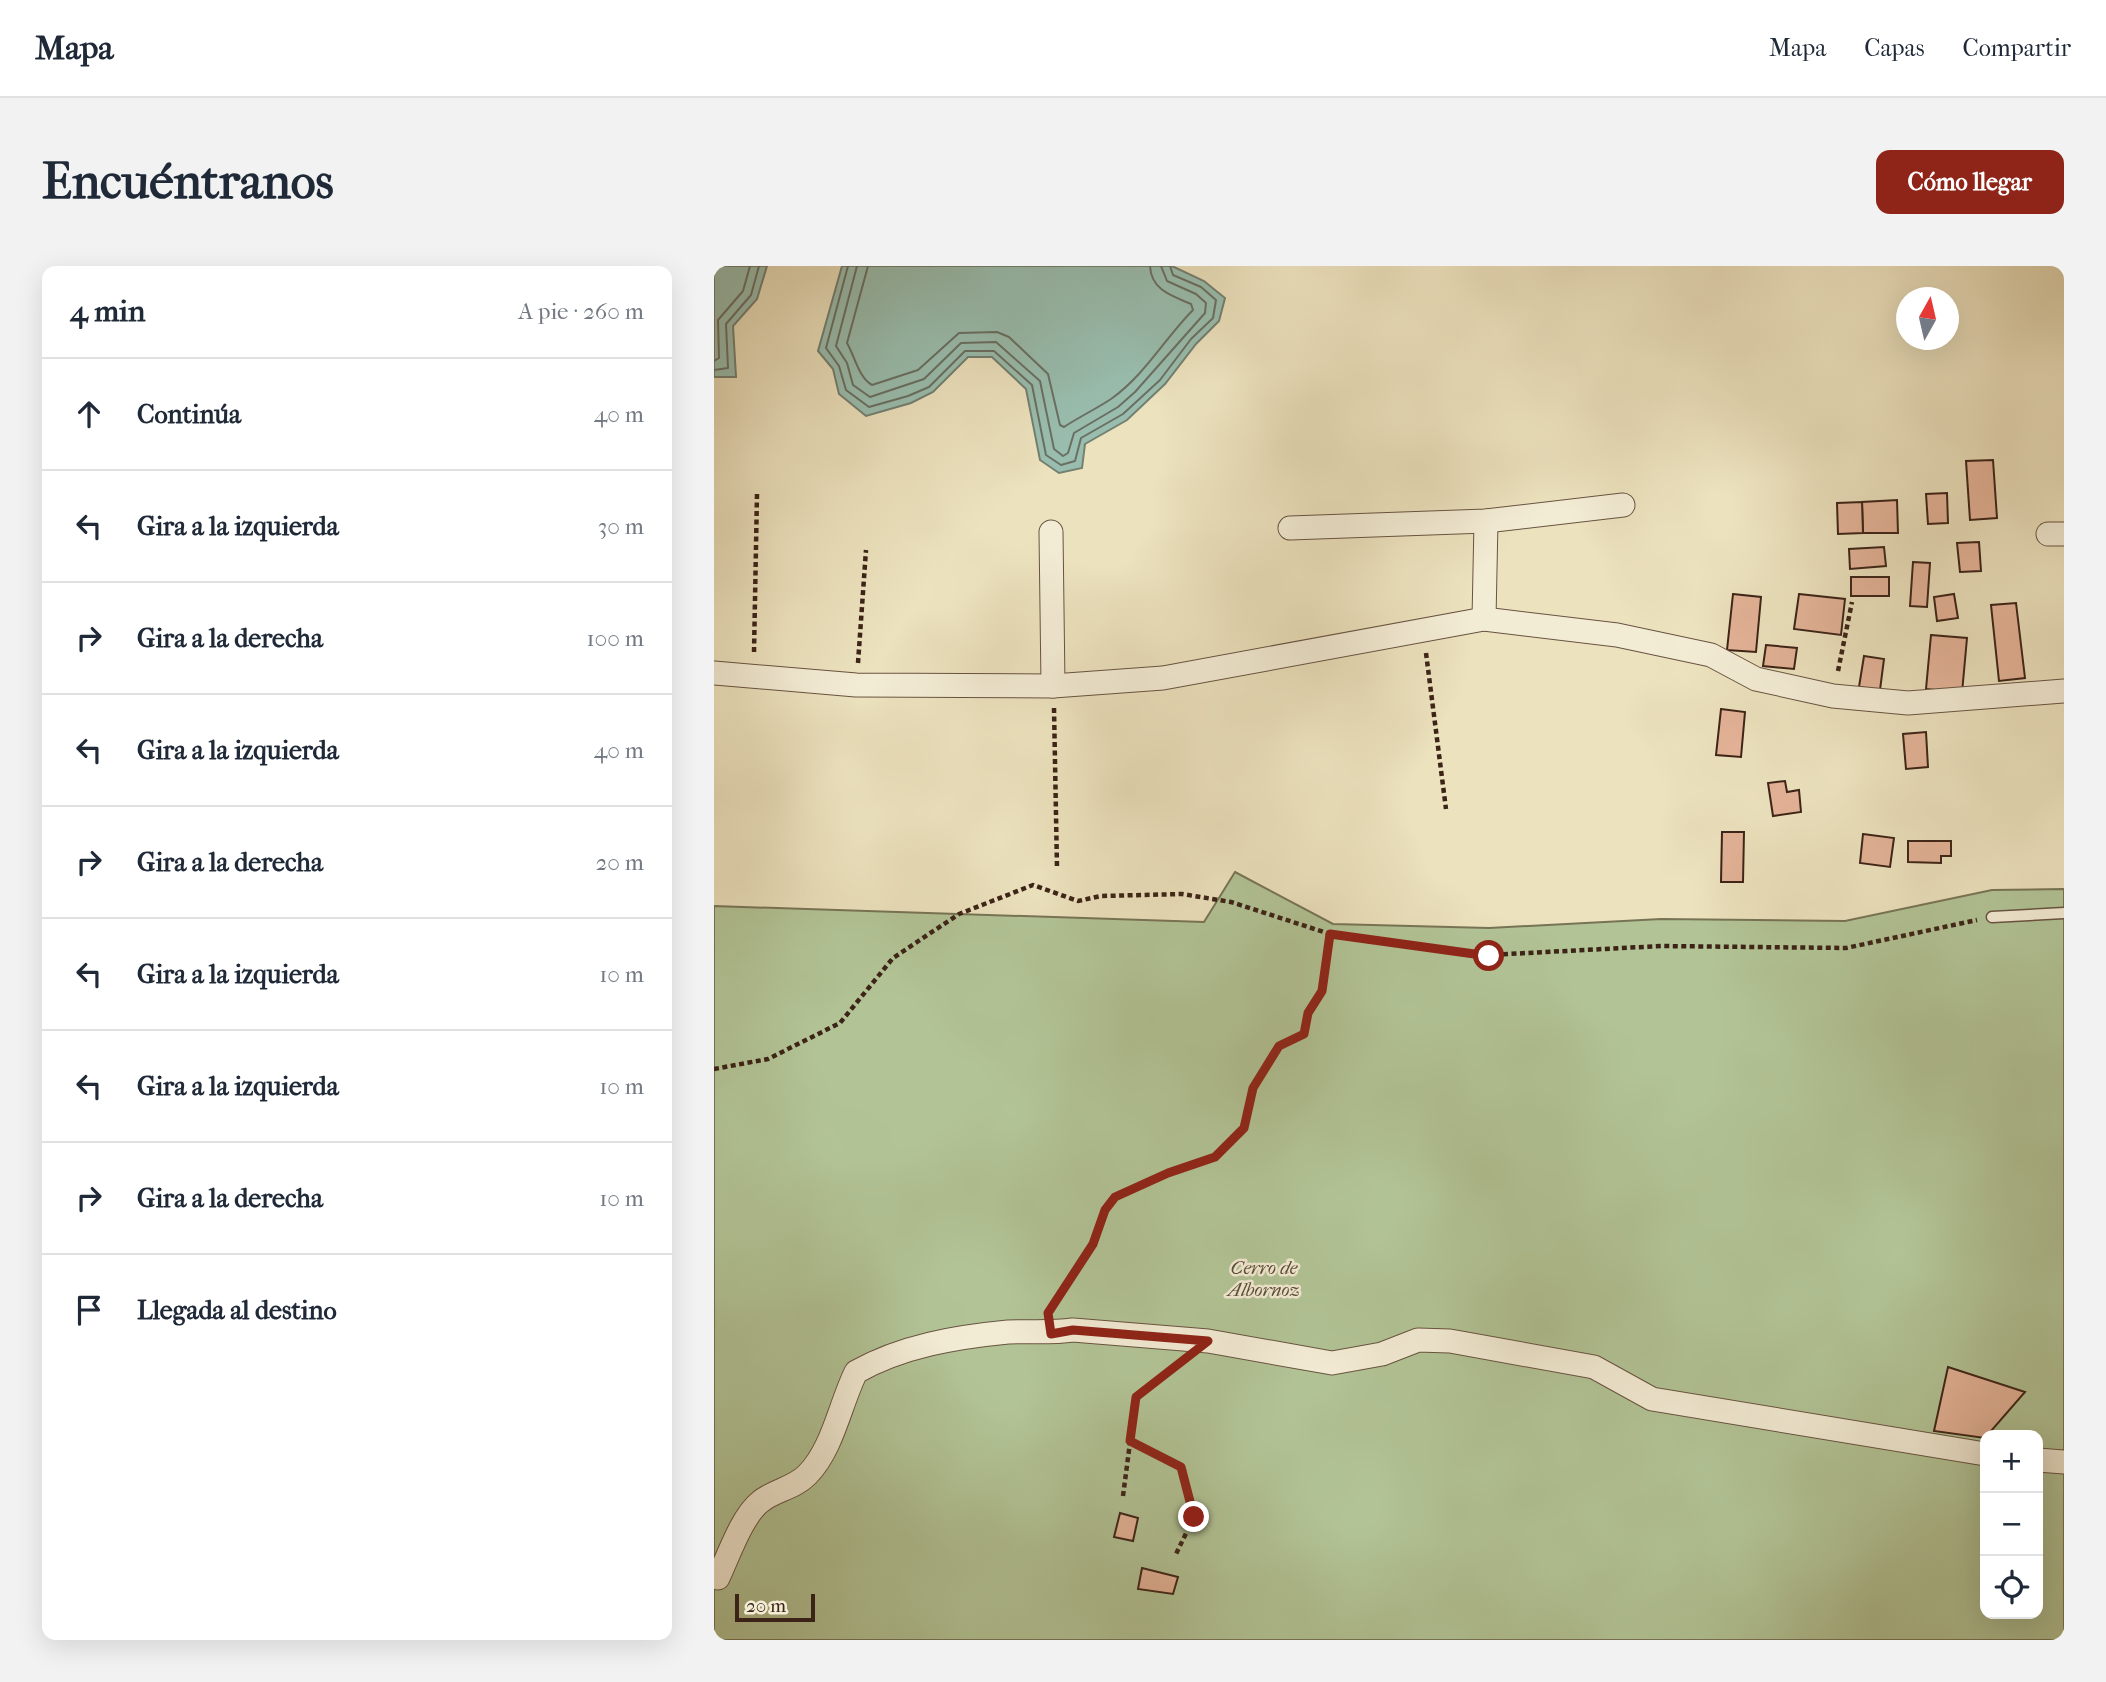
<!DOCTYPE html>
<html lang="es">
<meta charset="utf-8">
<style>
body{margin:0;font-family:"IM FELL French Canon",serif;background:#f2f2f3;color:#1f2937}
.controls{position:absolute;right:21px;bottom:21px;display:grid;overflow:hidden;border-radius:14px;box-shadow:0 7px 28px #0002}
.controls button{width:63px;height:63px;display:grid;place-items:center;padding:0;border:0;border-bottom:2px solid #e0e1e3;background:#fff;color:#1f2937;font:35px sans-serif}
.compass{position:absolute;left:1182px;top:21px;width:63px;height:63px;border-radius:50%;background:#fff;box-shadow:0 7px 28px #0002;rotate:8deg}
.scale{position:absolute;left:21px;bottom:18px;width:80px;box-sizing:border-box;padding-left:7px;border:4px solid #3c2317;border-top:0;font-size:19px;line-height:24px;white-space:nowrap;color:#3c2317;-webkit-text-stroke:5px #f3ecd5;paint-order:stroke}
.stop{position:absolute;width:21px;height:21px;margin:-16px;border:5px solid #8f2418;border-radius:50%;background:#fff}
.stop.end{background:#8f2418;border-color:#fff;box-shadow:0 2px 7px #0008}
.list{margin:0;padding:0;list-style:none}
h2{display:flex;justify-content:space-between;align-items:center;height:91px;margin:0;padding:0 28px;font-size:30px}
h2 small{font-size:23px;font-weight:400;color:#747a83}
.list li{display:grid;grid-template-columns:46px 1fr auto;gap:21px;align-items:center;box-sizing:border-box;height:112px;padding:0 28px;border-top:2px solid #e0e1e3}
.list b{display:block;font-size:26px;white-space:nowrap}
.list em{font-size:23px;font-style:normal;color:#747a83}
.icon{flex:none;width:38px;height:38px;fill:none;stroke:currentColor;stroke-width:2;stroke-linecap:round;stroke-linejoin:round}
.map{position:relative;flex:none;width:1350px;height:1374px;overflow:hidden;border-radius:14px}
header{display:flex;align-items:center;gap:42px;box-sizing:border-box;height:98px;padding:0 35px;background:#fff;border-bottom:2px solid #e0e1e3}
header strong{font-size:33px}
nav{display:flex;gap:38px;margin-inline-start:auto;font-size:24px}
.intro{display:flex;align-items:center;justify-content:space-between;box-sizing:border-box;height:168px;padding:0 42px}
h1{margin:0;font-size:49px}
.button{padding:18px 32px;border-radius:14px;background:#8f2418;color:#fff;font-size:24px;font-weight:700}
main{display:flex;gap:42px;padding:0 42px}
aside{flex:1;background:#fff;border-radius:14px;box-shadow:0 7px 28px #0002}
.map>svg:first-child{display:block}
</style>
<header>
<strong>Mapa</strong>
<nav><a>Mapa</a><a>Capas</a><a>Compartir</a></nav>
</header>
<div class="intro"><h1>Encuéntranos</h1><a class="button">Cómo llegar</a></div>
<main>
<aside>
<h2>4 min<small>A pie · 260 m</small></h2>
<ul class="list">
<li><svg class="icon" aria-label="ahead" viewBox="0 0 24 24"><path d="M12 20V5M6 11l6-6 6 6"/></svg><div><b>Continúa</b></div><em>40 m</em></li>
<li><svg class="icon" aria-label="left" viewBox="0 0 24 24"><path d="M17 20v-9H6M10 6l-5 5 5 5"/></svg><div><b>Gira a la izquierda</b></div><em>30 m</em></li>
<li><svg class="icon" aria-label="right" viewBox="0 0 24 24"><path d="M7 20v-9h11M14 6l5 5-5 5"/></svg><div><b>Gira a la derecha</b></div><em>100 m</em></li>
<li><svg class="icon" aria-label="left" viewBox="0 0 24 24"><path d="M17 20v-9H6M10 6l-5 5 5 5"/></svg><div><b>Gira a la izquierda</b></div><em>40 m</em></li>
<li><svg class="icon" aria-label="right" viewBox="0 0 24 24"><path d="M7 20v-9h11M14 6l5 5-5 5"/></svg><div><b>Gira a la derecha</b></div><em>20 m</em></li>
<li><svg class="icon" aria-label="left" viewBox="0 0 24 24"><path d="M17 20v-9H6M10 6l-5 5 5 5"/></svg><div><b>Gira a la izquierda</b></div><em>10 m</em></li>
<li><svg class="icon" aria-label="left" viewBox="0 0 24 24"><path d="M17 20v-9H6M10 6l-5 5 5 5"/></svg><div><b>Gira a la izquierda</b></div><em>10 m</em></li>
<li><svg class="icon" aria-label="right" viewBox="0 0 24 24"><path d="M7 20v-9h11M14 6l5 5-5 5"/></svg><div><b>Gira a la derecha</b></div><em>10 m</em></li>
<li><svg class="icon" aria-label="arrive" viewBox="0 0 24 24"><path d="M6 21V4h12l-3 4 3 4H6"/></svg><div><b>Llegada al destino</b></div></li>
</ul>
</aside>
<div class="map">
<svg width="1350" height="1374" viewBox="0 0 1350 1374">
<rect width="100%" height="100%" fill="#ece2be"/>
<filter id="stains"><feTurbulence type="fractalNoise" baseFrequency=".00286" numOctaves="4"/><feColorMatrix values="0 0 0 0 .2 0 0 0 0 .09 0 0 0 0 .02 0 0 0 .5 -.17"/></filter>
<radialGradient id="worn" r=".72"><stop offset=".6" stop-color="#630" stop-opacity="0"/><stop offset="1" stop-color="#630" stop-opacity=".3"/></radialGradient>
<path fill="#b2c496" stroke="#777456" stroke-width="2" fill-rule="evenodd" d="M521,606L619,658L775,662L947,653L1131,655L1278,624L1350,623V1374H0V640L490,656ZM1271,1169H1324V1348H1271Z"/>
<g fill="#99beaf" stroke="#748072" stroke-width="2">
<polygon points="0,0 53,0 43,33 19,60 22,111 0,111"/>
<polygon points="128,0 458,0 490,15 511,32 505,55 482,78 451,118 413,154 371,178 368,202 345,207 326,194 312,123 278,91 254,91 219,126 197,137 152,150 125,128 119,103 104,85"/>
</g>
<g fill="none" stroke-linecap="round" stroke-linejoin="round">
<g stroke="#6a7063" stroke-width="2">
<polyline points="134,0 112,82 125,100 132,124 155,141 194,130 215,121 251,85 280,85 318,119 332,189 347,199 361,195 367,172 409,148 446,114 477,73 499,52 502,34 487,21 459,9 456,0"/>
<polyline points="143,0 122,80 133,97 139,119 156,131 210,113 247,77 282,76 326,115 340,183 349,190 354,187 360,167 404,141 421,126 491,47 492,37 482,28 453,15 447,0"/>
<path d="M154,0L133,77C141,91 145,112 158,119L204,104L245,67L283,66L295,71L334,108L346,159L350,161C365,151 382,143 397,133C431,109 451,72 479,44L477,38C458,30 437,24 436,0"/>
<polyline points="0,95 5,92 4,54 29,25 36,0"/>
<polyline points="0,104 14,102 12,58 37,29 45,0"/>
</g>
</g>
<g fill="#e4b398" stroke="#3c2317" stroke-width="2">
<polygon points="1279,194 1283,252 1256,254 1252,195"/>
<polygon points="1233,227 1234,257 1214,258 1212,228"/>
<polygon points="1183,234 1184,267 1149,267 1148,236"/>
<polygon points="1148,236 1149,267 1124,268 1123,237"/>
<polygon points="1265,276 1267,305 1246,306 1243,277"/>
<polygon points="1170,281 1172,300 1136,303 1135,283"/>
<polygon points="1199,296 1216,297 1213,341 1196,340"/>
<rect x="1137" y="311" width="38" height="19"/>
<polygon points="1019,328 1047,331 1042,386 1013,384"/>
<polygon points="1085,328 1131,333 1127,369 1080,363"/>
<polygon points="1240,328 1244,352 1223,355 1220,331"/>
<polygon points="1302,337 1311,412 1285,415 1277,339"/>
<polygon points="1217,369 1253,372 1248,427 1212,423"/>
<polygon points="1052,379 1083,382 1080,403 1049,400"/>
<polygon points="1150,390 1170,393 1166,424 1145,421"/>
<polygon points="1007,443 1031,446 1027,491 1002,489"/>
<polygon points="1212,466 1214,501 1192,503 1189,468"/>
<polygon points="1071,515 1073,526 1085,524 1087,546 1059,550 1054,517"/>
<polygon points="1008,566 1030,566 1029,616 1007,616"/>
<polygon points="1149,568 1180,572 1176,601 1146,597"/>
<polygon points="1194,575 1237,575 1237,590 1227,590 1227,597 1194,596"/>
<polygon points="1234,1101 1311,1126 1271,1172 1220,1165"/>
<polygon points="406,1247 424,1252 419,1275 400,1271"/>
<polygon points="428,1302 464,1311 459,1328 424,1323"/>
</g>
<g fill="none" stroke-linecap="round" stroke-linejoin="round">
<g stroke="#685341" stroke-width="13">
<polyline id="lane" points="1278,651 1350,647"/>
</g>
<g stroke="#685341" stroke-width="25">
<g id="street">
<polyline points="576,262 772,255 909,239"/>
<polyline points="337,266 339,420"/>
<polyline points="1334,268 1350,268"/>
<polyline points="770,353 772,255"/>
<polyline points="0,407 142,419 339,420 449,412 770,353 903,369 997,389 1042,413 1119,430 1194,437 1350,425"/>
<polyline points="1324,1194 1350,1196"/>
<path d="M4,1312C14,1291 28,1250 46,1236C60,1224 79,1223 93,1209C119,1183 126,1138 142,1106C188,1080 242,1071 294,1066C316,1065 337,1067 359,1064L494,1075L618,1097L668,1088L704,1074L736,1075L880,1101L938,1133L1271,1188"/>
</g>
</g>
<g stroke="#3c2317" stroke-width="4.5" stroke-dasharray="5 3.5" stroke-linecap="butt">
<polyline points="40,386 43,228"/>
<polyline points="712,387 732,543"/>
<polyline points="144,397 152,284"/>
<polyline points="1124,405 1138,336"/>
<polyline points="340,442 343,602"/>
<polyline points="0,803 54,793 126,757 179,692 245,648 319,619 364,635 387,630 468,628 517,636 616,668 775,689 947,680 1132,682 1263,654"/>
<polyline points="339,1040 379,978 391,944 401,931 454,907 501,891 530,862 539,822 565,781 590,768 594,747 608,725 616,668"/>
<polyline points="416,1175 467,1201 480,1251 462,1288"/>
<polyline points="409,1230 422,1131 466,1097"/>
</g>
<use href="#lane" stroke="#f3ecd5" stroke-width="10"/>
<use href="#street" stroke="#f3ecd5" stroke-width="23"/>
</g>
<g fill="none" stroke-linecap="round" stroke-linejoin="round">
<polyline stroke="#8f2418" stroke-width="9" points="480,1251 467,1201 416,1175 422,1131 494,1075 359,1064 337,1068 334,1047 379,978 391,944 401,931 454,907 501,891 530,862 539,822 565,780 590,768 594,747 608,725 616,668 775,690"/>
</g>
<g text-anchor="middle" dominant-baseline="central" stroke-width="5" stroke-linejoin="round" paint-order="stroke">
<g font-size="19" font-style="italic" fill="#5a4b37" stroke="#f3ecd5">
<text x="550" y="1002">Cerro de<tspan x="550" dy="22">Albornoz</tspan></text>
</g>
</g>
<rect width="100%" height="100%" filter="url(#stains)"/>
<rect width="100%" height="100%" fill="url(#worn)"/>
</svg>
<div class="controls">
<button>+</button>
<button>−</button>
<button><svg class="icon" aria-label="locate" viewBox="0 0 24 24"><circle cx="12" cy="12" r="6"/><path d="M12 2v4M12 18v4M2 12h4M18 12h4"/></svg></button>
</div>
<svg class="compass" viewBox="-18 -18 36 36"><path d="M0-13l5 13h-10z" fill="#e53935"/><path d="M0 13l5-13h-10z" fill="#747a83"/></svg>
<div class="scale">20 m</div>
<div class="stop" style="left:775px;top:690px"></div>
<div class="stop end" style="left:480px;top:1251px"></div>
</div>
</main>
